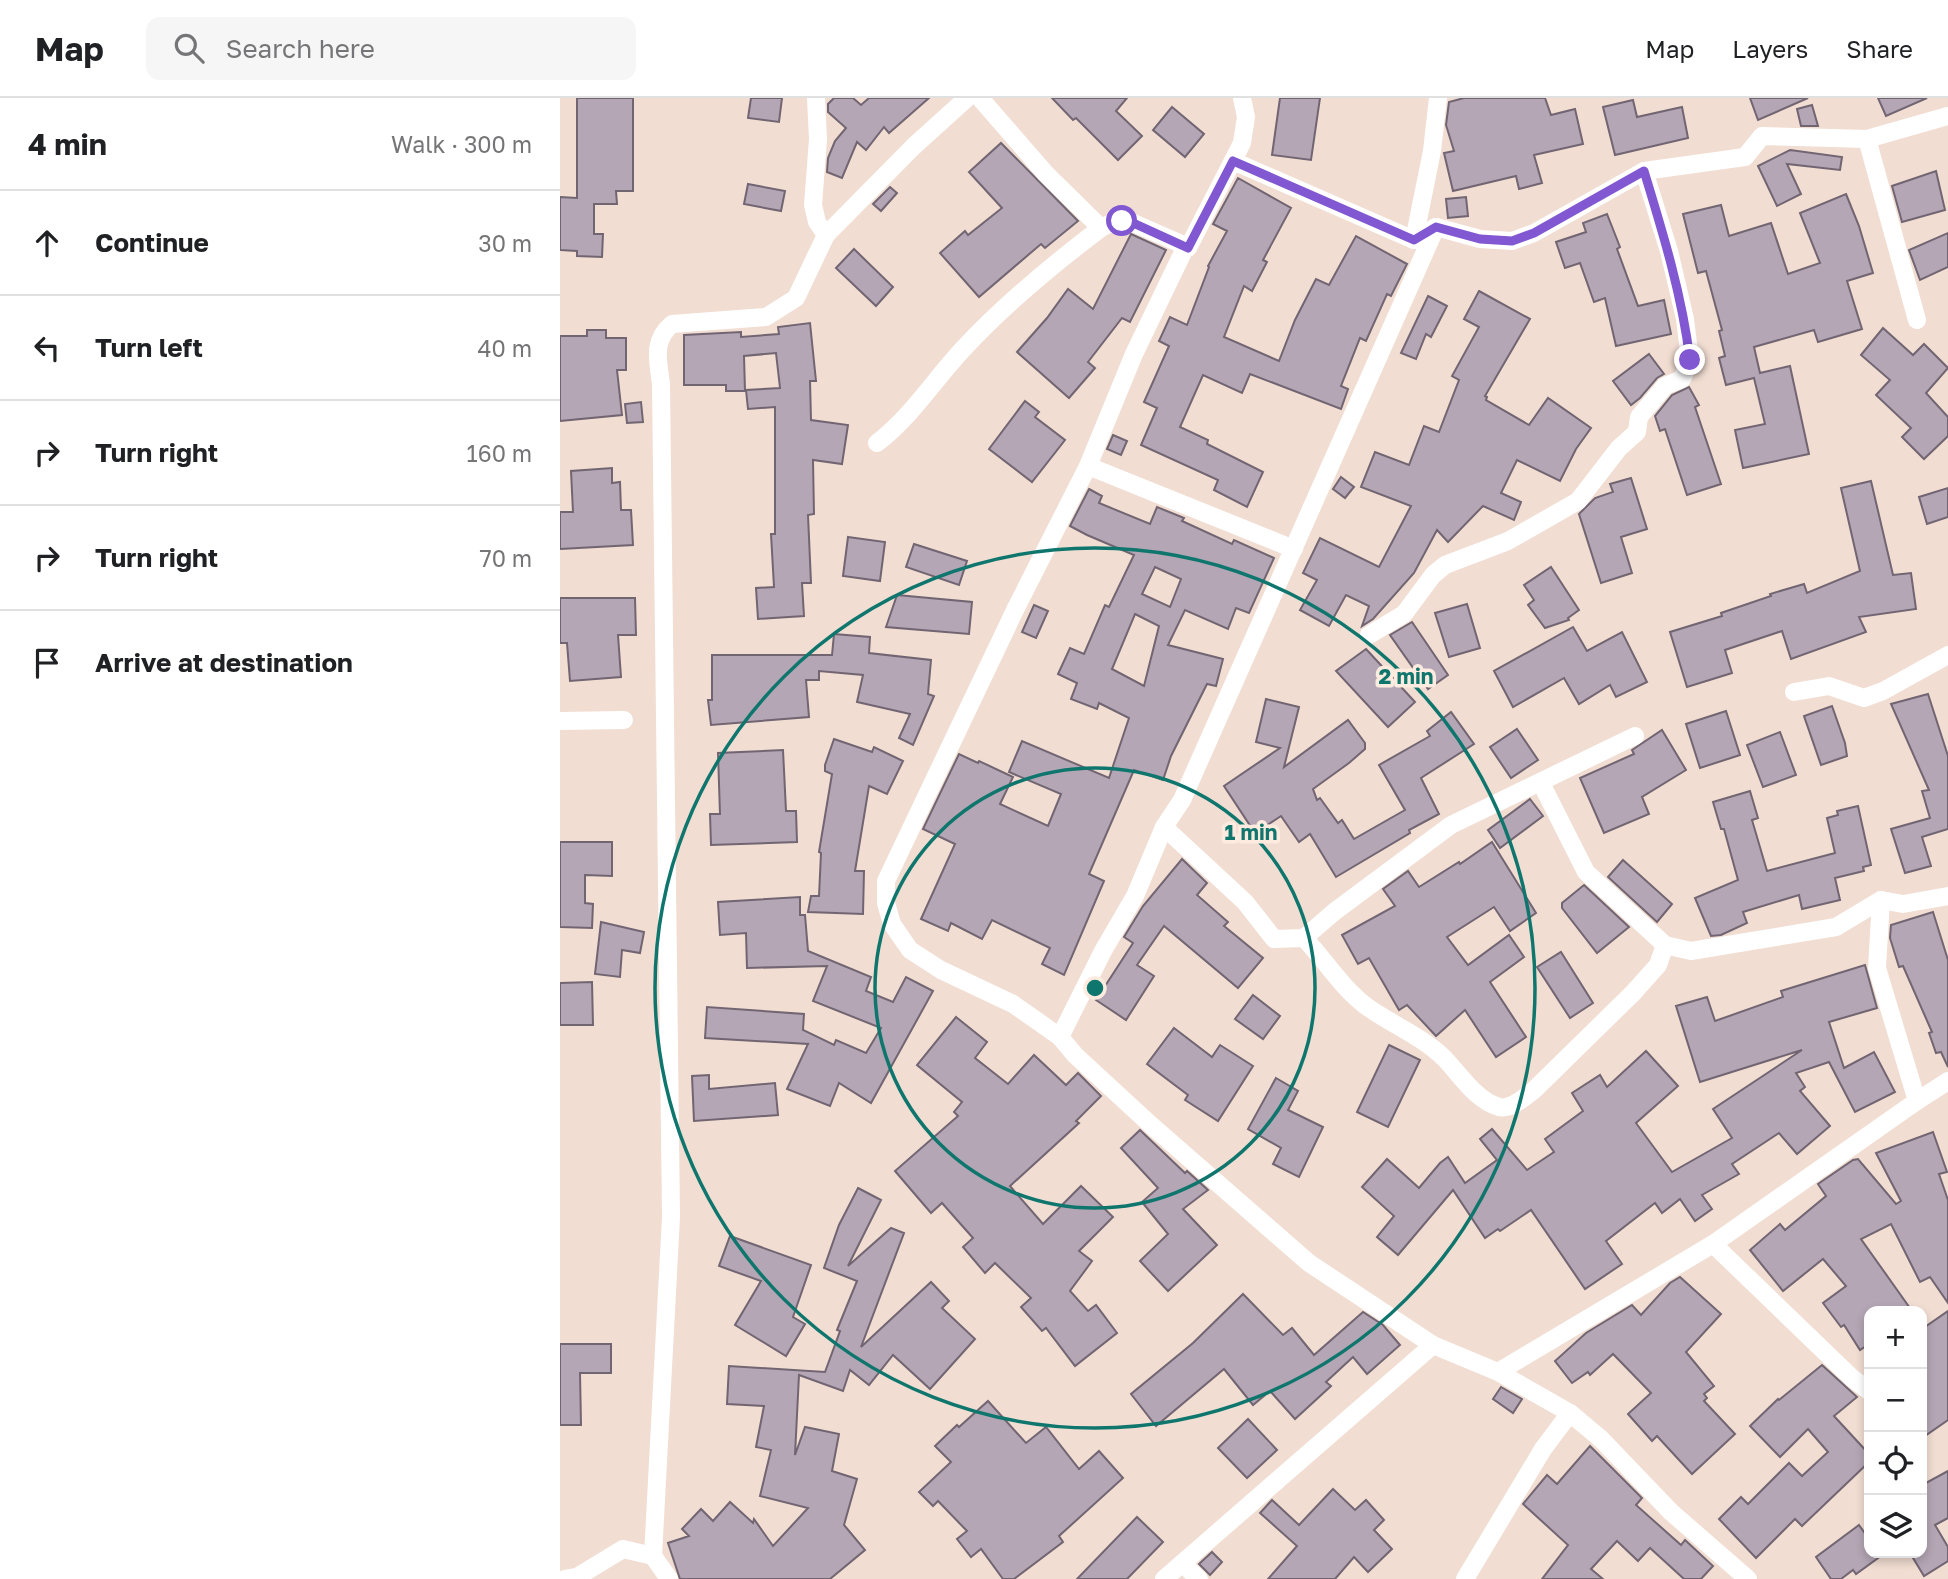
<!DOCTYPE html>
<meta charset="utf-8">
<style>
body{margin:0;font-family:"Golos Text",sans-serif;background:#f6f6f6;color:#202124}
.controls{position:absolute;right:21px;bottom:21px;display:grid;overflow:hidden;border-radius:14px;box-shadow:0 4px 10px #0003}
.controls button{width:63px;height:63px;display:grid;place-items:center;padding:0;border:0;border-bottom:2px solid #e0e0e0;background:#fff;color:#202124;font:35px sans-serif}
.stop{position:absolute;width:21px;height:21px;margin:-16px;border:5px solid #8158d2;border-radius:50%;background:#fff}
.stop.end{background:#8158d2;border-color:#fff;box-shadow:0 2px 7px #0008}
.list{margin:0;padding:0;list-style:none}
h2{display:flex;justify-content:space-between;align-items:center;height:91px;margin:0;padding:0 28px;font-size:30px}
h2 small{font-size:23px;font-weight:400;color:#757577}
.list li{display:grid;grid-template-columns:46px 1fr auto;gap:21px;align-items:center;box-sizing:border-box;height:105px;padding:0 28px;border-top:2px solid #e0e0e0}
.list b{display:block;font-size:26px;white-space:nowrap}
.list em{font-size:23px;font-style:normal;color:#757577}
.icon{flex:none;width:38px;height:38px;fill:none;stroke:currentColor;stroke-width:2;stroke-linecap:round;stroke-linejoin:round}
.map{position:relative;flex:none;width:1388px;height:1481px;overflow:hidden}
header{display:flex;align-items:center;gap:42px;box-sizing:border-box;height:98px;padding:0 35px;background:#fff;border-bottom:2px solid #e0e0e0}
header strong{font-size:33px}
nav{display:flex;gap:38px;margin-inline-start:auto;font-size:24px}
.search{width:490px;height:63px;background:#f6f6f6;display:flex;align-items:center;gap:18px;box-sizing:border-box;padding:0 24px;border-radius:14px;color:#757577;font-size:26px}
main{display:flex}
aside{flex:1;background:#fff}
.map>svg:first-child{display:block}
</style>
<header>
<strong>Map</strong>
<div class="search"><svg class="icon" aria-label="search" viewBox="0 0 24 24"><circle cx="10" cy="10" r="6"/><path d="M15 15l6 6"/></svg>Search here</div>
<nav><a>Map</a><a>Layers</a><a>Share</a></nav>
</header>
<main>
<aside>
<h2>4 min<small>Walk · 300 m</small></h2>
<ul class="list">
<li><svg class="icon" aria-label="ahead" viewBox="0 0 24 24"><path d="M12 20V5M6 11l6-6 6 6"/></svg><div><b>Continue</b></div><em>30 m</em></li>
<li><svg class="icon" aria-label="left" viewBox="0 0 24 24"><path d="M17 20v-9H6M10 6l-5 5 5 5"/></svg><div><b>Turn left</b></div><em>40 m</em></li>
<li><svg class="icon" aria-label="right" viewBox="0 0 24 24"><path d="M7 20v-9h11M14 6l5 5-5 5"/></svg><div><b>Turn right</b></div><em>160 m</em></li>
<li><svg class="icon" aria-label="right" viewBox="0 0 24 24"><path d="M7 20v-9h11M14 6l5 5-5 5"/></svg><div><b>Turn right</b></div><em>70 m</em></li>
<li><svg class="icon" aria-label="arrive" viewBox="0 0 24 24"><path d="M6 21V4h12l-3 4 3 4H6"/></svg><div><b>Arrive at destination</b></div></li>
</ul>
</aside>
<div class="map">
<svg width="1388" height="1481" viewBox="0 0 1388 1481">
<rect width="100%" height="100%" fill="#f1ddd2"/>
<g fill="#b4a6b4" stroke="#726572" stroke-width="2" fill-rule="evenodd">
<polygon points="17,0 73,0 73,93 56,93 57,106 34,106 34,136 43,136 42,159 17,158 17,153 0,152 0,99 17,100"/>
<polygon points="191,0 222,0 219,24 188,20"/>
<polygon points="274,0 293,0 301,7 309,0 369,0 329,35 324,29 306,52 297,44 282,80 267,74 268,60 275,43 286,30 268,14 268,6"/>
<polygon points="492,0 567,0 556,13 582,38 558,62 516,20 513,22"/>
<polygon points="720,0 760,0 751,62 712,57"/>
<polygon points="904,0 985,0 991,17 1015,11 1023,46 974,57 982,85 959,91 956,78 893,93 884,55 894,53 886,27 889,4"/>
<polygon points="1190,0 1248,0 1198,22"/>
<polygon points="1318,0 1367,0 1326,18"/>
<polygon points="1073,2 1077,19 1122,9 1128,40 1055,57 1043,9"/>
<polygon points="1252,7 1258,28 1241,28 1237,11"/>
<polygon points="612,9 644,36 625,59 593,32"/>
<polygon points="441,45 518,123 485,150 481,146 419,199 380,155 405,133 408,137 442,110 409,74"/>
<polygon points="1230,52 1282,59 1280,72 1227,66 1241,96 1217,108 1198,68"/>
<polygon points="1376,73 1385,112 1342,124 1332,88"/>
<polygon points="678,80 731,110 703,162 707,164 692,193 684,188 664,239 719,263 735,222 756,181 769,187 796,138 847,166 831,198 827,196 806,243 800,240 781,288 788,291 781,311 690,276 682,295 643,277 620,329 648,342 647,346 703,374 687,409 654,392 658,382 581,347 597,310 584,304 609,248 599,243 610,219 627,227 649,169 648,168 667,133 653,126"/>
<polygon points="188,86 225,93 221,113 184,106"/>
<polygon points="330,89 337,95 321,113 313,106"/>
<polygon points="1286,96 1299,128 1313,175 1287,183 1302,231 1258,244 1254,232 1194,249 1200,275 1230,268 1249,356 1183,370 1175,332 1205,326 1194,280 1166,287 1159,260 1165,258 1159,233 1162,232 1146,173 1138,175 1123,116 1161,107 1169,138 1211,125 1228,176 1260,165 1240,115"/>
<polygon points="906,99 908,118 888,120 886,101"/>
<polygon points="1047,116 1060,149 1057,151 1078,208 1104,202 1111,236 1056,248 1045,200 1034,204 1020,165 1005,170 996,144 1026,134 1023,125"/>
<polygon points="1388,135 1388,169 1360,182 1349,152"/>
<polygon points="571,136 606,152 570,224 562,220 528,264 535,270 509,300 457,254 487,220 508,191 533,211"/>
<polygon points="294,151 333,189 316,208 276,170"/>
<polygon points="919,193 970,221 925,298 927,299 926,302 969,327 988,300 1031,330 1016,351 1000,383 957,362 941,395 961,404 954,422 923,408 888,444 877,432 854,475 813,521 802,528 809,508 786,497 769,528 740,512 757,482 743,475 760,440 819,469 851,408 801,389 815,354 849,367 864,328 879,334 899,282 892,278 919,229 904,221"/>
<polygon points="868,198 887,208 871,239 866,236 856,261 841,255"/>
<polygon points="250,225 256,283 250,283 251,322 288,327 282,366 253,362 254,416 248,417 251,485 242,485 244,518 198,521 196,490 214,489 211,436 215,436 215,309 188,311 186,292 220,290 216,255 184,258 185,293 166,293 166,287 124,287 124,237 181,234 181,239 219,236 218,229"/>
<polygon points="1323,230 1353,257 1364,246 1388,270 1366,295 1388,319 1388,338 1364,361 1342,339 1351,330 1316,297 1330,282 1301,257"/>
<polygon points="27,232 46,232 46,240 66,240 66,272 57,272 62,317 0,323 0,238 27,238"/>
<polygon points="1089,256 1104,276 1097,280 1080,300 1071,307 1053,283"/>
<polygon points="1129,289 1139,307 1135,309 1161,386 1127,397 1105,331 1100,333 1095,318 1112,297"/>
<polygon points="465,303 479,314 475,319 505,342 472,384 429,351"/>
<polygon points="81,304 83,324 67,325 65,306"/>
<polygon points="553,337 567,343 561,357 547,351"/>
<polygon points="52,370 52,385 60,384 61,412 71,412 73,447 0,451 0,414 13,414 11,373"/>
<polygon points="781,379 794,389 785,400 773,391"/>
<polygon points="1071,380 1087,431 1061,439 1072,475 1041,485 1019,416 1035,400 1053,394 1050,386"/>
<polygon points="1311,383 1333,477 1351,475 1356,511 1299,519 1306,534 1231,561 1222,533 1165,552 1172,575 1127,589 1110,534 1162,518 1161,515 1211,498 1210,496 1244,486 1247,495 1300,473 1281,390"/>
<polygon points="1388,390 1388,419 1367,426 1359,399"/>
<path d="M529,391L542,398L539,405L590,426L597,409L624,420L622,423L672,446L674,442L714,460L689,515L676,510L668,531L625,512L608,547L663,561L656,588L647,586L611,658L603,682L574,672L529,776L544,783L504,877L482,866L490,850L432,822L422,841L391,825L388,833L361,821L395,746L363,731L399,656L418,665L419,663L453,679L440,706L488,728L501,696L449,674L462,643L549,680L569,620L539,605L537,611L511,601L517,585L498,576L510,550L524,556L545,507L549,509L574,457L527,437L510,428ZM595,469L621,481L610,509L582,496ZM575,516L599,528L584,588L552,571Z"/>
<polygon points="288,439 325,444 320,483 283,478"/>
<polygon points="354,446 407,463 399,487 346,469"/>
<polygon points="991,469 1019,512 1008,520 1009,522 985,530 968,507 974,502 964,487"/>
<polygon points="337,497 412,504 409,536 326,529"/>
<polygon points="0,500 75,500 76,537 58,537 61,579 10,583 7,545 0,545"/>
<polygon points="907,506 920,550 889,559 875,515"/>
<polygon points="474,507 488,513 476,540 462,534"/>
<polygon points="852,524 888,577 868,591 830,537"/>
<polygon points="1013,529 1027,553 1062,534 1087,584 1056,599 1050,587 1019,606 1004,580 953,609 934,573"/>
<polygon points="274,536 310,539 309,555 371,562 368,596 374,598 353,647 339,640 350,616 297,604 303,577 259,573 259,582 246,582 249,619 151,627 148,602 152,602 152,557 272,557"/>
<polygon points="806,551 855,604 828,629 776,573"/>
<polygon points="1368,596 1388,658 1388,731 1362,739 1371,768 1345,775 1331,731 1370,720 1362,693 1369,692 1331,606"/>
<polygon points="706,601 739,609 724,669 788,622 805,645 805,651 789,665 753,691 757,702 760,700 778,725 782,722 794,741 845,712 819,667 870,638 867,633 891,614 914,646 861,680 879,716 849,732 850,735 776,779 750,736 739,744 721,718 695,735 664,688 720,650 696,644"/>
<polygon points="1272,608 1285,645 1287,658 1261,667 1244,618"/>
<polygon points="1166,613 1180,657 1140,670 1126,626"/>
<polygon points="957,631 978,662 951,680 930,649"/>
<polygon points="1102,632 1126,672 1082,699 1089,716 1044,735 1020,680 1074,656 1072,652"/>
<polygon points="1220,634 1236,677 1203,689 1187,647"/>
<polygon points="274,641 312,654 314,649 343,663 327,696 309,688 295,773 304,773 303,816 248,814 251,798 259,798 261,755 259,754 272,676 265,673 265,667"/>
<polygon points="223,652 226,713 236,713 237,744 151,747 150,716 160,716 158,655"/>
<polygon points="1190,693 1198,720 1192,722 1207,773 1275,755 1267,720 1278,717 1277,713 1298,708 1311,767 1303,769 1304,773 1275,780 1280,802 1242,811 1239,797 1183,814 1187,825 1161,837 1151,838 1135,800 1178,782 1164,731 1161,731 1153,704"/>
<polygon points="970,701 983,718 940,750 928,732"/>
<polygon points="0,744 52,744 52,778 25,777 25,805 33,806 32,830 0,829"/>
<polygon points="932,744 976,815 950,833 934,809 887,839 908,867 949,837 964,859 930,884 966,939 936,959 905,912 876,938 847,907 839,912 809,860 798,866 782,837 835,808 823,791 848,773 859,789 899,764 900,766"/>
<polygon points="622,761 647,785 637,797 668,824 664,828 703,860 678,890 604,828 577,867 594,878 566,922 536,902 573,845 564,839 583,808"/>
<polygon points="1063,762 1112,806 1097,824 1048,779"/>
<polygon points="1024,787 1069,829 1037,855 1002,810 1002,805"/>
<polygon points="240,799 240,817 245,817 248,853 311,879 306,893 333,904 346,879 373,893 311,1005 279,985 270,1008 227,991 248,946 145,940 147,909 244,916 243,932 274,947 276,942 306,955 321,930 253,903 267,868 187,870 186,835 160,837 158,804"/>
<polygon points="1373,814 1388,862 1388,969 1381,954 1376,955 1369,935 1372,934 1343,868 1339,869 1330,840 1331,827"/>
<polygon points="41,824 84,834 80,855 62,852 60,879 35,876"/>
<polygon points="1001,854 1033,905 1010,920 977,869"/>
<polygon points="1305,867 1317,910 1269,924 1284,970 1314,954 1335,994 1295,1014 1269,964 1236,975 1245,989 1240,993 1270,1028 1237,1056 1219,1035 1172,1066 1179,1076 1142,1097 1152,1111 1135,1123 1120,1101 1102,1115 1095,1105 1046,1143 1062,1166 1025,1191 971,1112 940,1133 938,1131 925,1140 893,1092 838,1157 817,1139 834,1118 802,1089 827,1061 859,1090 880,1065 888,1059 905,1085 937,1062 920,1041 932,1031 967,1072 994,1054 985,1041 1023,1013 1012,995 1040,977 1047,989 1086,953 1118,988 1076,1025 1112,1074 1172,1040 1153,1011 1242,952 1140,984 1116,908 1147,899 1155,923 1223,899 1221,893"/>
<polygon points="32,884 33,927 0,927 0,885"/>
<polygon points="693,897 720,918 703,941 675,921"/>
<polygon points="396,919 427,944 415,960 448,986 474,957 506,987 518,975 541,998 516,1023 519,1025 450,1088 483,1126 521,1088 553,1119 519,1153 532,1163 510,1193 528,1213 536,1207 557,1235 515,1268 486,1230 482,1233 461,1209 471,1200 435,1165 425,1175 403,1149 413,1140 382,1105 371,1115 335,1073 398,1018 394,1014 402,1004 357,967"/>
<polygon points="614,930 652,959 660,947 693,968 658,1023 625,1002 628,997 587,966"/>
<polygon points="829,947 860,962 828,1029 797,1014"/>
<polygon points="149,977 149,991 215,985 218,1017 134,1023 132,978"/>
<polygon points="716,980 738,993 728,1012 763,1029 739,1079 713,1066 721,1050 688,1031"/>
<polygon points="580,1032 625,1075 627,1073 648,1092 623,1111 657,1147 608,1193 580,1163 608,1136 582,1104 598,1090 561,1050"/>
<polygon points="1373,1034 1387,1074 1379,1076 1388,1102 1388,1205 1370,1179 1360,1184 1331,1126 1301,1141 1352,1213 1309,1213 1309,1246 1300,1252 1284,1227 1281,1229 1263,1205 1286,1188 1263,1161 1223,1193 1190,1152 1220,1126 1225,1132 1266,1098 1258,1086 1293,1062 1298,1061 1336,1106 1341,1103 1316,1055"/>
<polygon points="298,1090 321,1102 288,1168 331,1130 344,1135 301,1249 371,1184 389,1203 382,1210 415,1241 370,1291 333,1257 309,1287 290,1272 283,1293 239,1277 235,1357 245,1329 279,1336 272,1373 297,1381 284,1427 305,1452 270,1481 120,1481 108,1445 129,1438 122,1431 141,1411 153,1423 170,1404 193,1425 194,1421 213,1448 248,1410 200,1398 211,1352 196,1349 204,1308 167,1306 169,1268 265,1274 280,1233 277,1232 297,1183 264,1170 279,1127"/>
<polygon points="170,1138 251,1167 233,1219 245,1226 226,1258 175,1227 201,1183 159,1168"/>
<polygon points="1120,1179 1161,1216 1126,1254 1154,1288 1144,1296 1147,1300 1144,1303 1175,1336 1132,1376 1097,1338 1092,1343 1068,1316 1091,1295 1053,1256 1030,1277 1028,1274 1012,1285 995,1263 1026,1235 1072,1207 1081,1217 1110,1185"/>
<polygon points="683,1196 723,1237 732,1230 754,1257 803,1214 823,1227 840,1247 807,1276 793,1259 766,1284 771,1288 735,1321 710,1293 693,1307 664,1271 596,1328 571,1296 633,1245"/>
<polygon points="1388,1213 1388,1322 1362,1340 1362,1231"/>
<polygon points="0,1246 51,1246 51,1275 20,1275 21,1327 0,1327"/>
<polygon points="1262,1267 1297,1299 1274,1318 1309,1356 1309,1364 1242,1428 1235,1421 1196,1460 1159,1421 1181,1399 1188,1406 1229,1365 1242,1378 1268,1354 1248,1331 1220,1359 1190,1328 1218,1301 1219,1302"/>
<polygon points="941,1289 962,1301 953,1315 933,1301"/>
<polygon points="428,1303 466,1345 486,1329 519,1371 539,1353 563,1380 499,1438 503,1444 454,1481 443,1481 421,1451 411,1459 397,1441 407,1433 378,1403 373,1408 359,1394 391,1364 375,1348 397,1327 399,1329"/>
<polygon points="688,1321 717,1352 687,1380 658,1350"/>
<polygon points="1030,1348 1082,1400 1076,1407 1121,1447 1125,1442 1153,1468 1141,1481 1124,1481 1090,1450 1078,1463 1057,1443 1031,1471 1043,1481 982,1481 1008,1447 963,1406 987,1377 997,1386"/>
<polygon points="1388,1373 1388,1420 1375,1427 1388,1449 1388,1463 1364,1478 1350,1455 1362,1455 1362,1387"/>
<polygon points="773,1391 795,1412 806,1402 824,1422 814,1432 832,1451 808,1474 794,1459 775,1481 708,1481 737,1448 700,1415 712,1402 739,1427"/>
<polygon points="577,1419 603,1444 567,1481 517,1481"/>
<polygon points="1299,1427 1309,1441 1309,1455 1325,1455 1296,1476 1293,1472 1281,1481 1271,1481 1256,1459"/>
<polygon points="652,1454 662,1464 650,1477 639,1466"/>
</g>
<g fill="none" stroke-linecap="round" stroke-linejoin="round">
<g stroke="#fff" stroke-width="18">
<polyline points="256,0 258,41 253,107 257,124 266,137"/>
<polyline points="420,0 486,76 541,130"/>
<polyline points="682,0 686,19 682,45 628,150 626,148 574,256 528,368 455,512 326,783 326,805 332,826 350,852 381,872 453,906 500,939 515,957 591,1027 749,1165 873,1247 938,1274 1010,1315 1041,1341 1111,1414 1188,1481"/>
<polyline points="1307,41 1357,222"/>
<polyline points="673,63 854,142 876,129 920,141 952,143 974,135 1084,73 1185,59 1202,38 1307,41 1388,18"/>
<polyline points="854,142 872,53 878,0"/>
<path d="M317,345C353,317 373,283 404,250C446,205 492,167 541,130L553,124H571L626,148"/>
<polyline points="528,368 734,451"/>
<polyline points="809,537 844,516 873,477 885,467 948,443 1018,403 1059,350 1077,334 1079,319 1105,288 1122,281 1130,262 1125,221 1109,153 1084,73"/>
<polyline points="1234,594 1269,588 1304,600 1323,593 1388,557"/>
<polyline points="0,623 64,622"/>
<polyline points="981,685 1026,774 1105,847"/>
<polyline points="604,729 685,804 714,841 744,840 774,814 891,727 1075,638"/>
<polyline points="1321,802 1317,870 1357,1003"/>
<path d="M744,840C765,862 781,889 806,908C831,926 861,938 883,959C900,976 915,1002 939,1009C951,1012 963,1000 973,993L1073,895L1098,867L1105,847L1131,853L1276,829L1321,802L1343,806L1388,798"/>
<polyline points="500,939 543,853 575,798 604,729 622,702 876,129"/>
<polyline points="1153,1146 1292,1280 1309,1293"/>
<polyline points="938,1274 1153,1146 1357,1003 1388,983"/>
<polyline points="623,1466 639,1481"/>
<polyline points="5,1481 17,1479 63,1451 93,1458"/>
<path d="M109,1481L93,1458L111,1119L101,286C98,262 92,243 112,226L206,219L236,200L266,137L354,48L407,0"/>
<polyline points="604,1481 873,1247"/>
<polyline points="905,1481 983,1351 1010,1315"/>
</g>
</g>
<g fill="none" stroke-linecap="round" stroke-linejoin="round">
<path stroke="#8158d2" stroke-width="9" d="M562,123L571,124L628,150L673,63L854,142L876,129L920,141L952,143L974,135L1084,73C1103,135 1122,197 1130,262"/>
</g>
<g fill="none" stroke="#0f766e" stroke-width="3.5">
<circle cx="535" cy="890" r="220"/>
<circle cx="535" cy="890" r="440"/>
</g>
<circle cx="535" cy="890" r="10" fill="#0f766e" stroke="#feebdf" stroke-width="3.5"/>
<g font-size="21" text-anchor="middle" font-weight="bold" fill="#0f766e" stroke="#feebdf" stroke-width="7" stroke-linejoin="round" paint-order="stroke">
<text x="846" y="586">2 min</text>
<text x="691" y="742">1 min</text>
</g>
</svg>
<div class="controls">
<button>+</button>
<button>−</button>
<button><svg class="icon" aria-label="locate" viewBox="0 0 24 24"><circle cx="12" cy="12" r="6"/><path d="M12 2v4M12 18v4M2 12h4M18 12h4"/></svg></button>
<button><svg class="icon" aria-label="layers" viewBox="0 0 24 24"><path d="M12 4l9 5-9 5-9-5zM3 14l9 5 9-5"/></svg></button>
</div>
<div class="stop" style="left:562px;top:123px"></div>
<div class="stop end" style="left:1130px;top:262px"></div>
</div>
</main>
